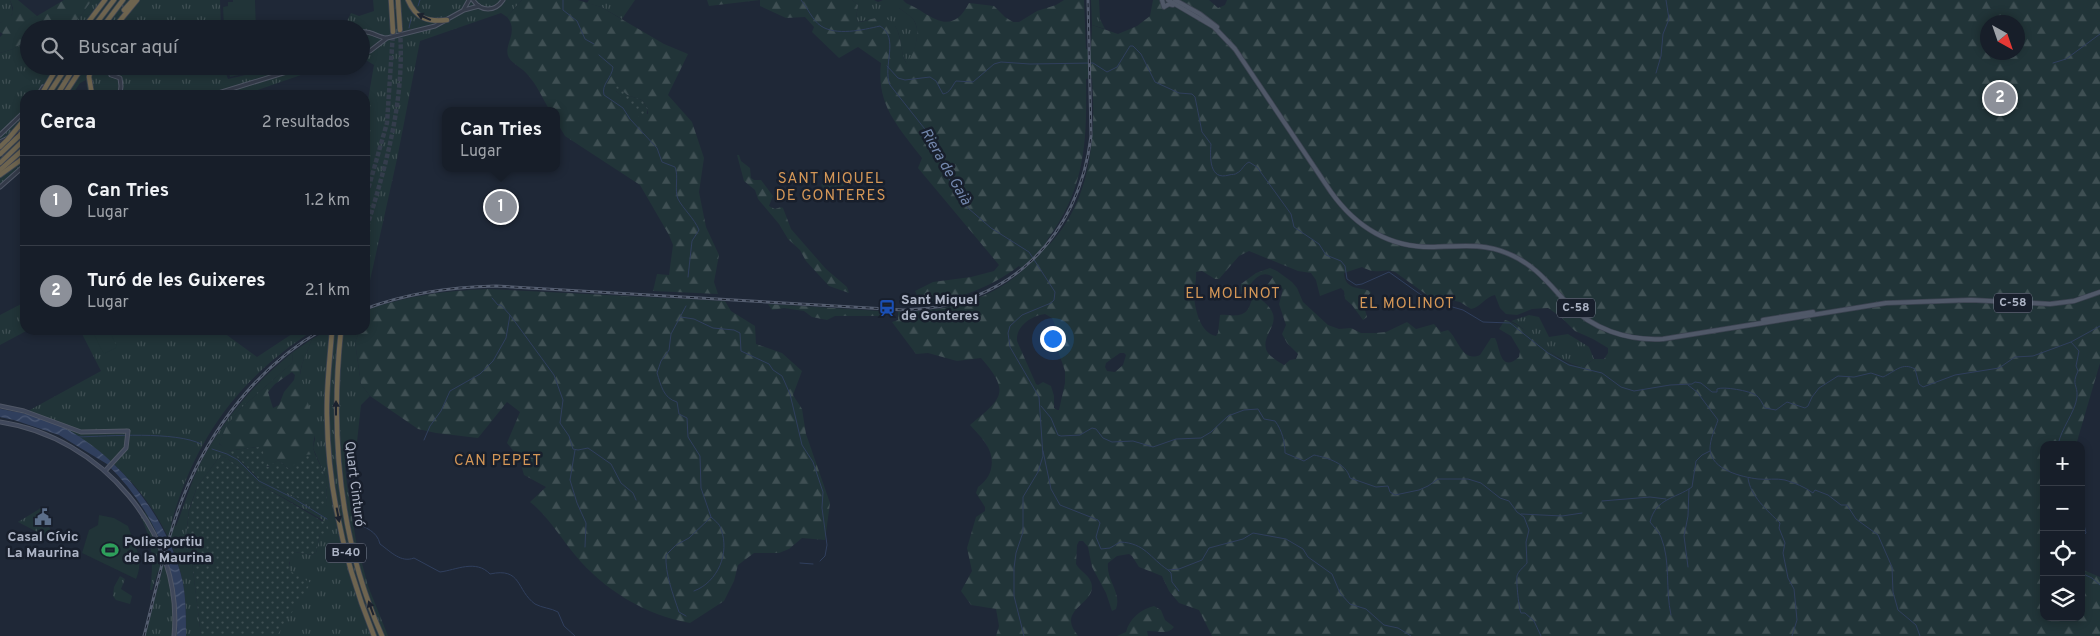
<!DOCTYPE html>
<html lang="es">
<meta charset="utf-8">
<style>
body{margin:0;font-family:Overpass,sans-serif;background:#202731;color:#f1f3f6}
.controls{position:absolute;right:15px;bottom:15px;display:grid;overflow:hidden;border-radius:10px;box-shadow:0 2px 8px #0003}
.controls button{width:45px;height:45px;display:grid;place-items:center;padding:0;border:0;border-bottom:1px solid #363c46;background:#171e29;color:#f1f3f6;font:25px sans-serif}
.compass{position:absolute;left:1980px;top:15px;width:45px;height:45px;border-radius:50%;background:#171e29;box-shadow:0 2px 8px #0003;rotate:140deg}
.you{position:absolute;left:1052px;top:338px;width:18px;height:18px;margin:-12px;border:4px solid #fff;border-radius:50%;background:#1a73e8;box-shadow:0 0 0 8px #1a73e833}
.badge{display:grid;place-items:center;width:32px;height:32px;border-radius:50%;background:#8c9099;color:#fff;font-size:16px;font-weight:700}
.pin{position:absolute;translate:-50% -50%;border:2px solid #fff;box-shadow:0 1px 5px #0006}
.popup{position:absolute;left:442px;top:107px;width:118px;height:65px;box-sizing:border-box;display:grid;place-content:center;border-radius:10px;background:#171e29;filter:drop-shadow(0 1px 4px #0005);font-size:16px;white-space:nowrap;color:#9ea2a8}
.popup b{font-size:19px;color:#f1f3f6}
.popup::after{content:'';position:absolute;left:50%;top:100%;margin-left:-10px;border:10px solid transparent;border-top-color:#171e29}
.list{margin:0;padding:0;list-style:none}
h2{display:flex;justify-content:space-between;align-items:center;height:65px;margin:0;padding:0 20px;font-size:21px}
h2 small{font-size:16px;font-weight:400;color:#9ea2a8}
.list li{display:grid;grid-template-columns:32px 1fr auto;gap:15px;align-items:center;box-sizing:border-box;height:90px;padding:0 20px;border-top:1px solid #363c46}
.list b{display:block;font-size:19px;white-space:nowrap}
.list p{margin:0;font-size:16px;white-space:nowrap;color:#9ea2a8}
.list em{font-size:16px;font-style:normal;color:#9ea2a8}
.icon{flex:none;width:28px;height:28px;fill:none;stroke:currentColor;stroke-width:2;stroke-linecap:round;stroke-linejoin:round}
.map{position:relative;flex:none;width:2100px;height:636px;overflow:hidden}
.search{position:absolute;background:#171e29;box-shadow:0 2px 8px #0003;left:20px;top:20px;width:350px;height:55px;display:flex;align-items:center;gap:12px;box-sizing:border-box;padding:0 18px;border-radius:28px;color:#9ea2a8;font-size:19px}
.panel{position:absolute;background:#171e29;box-shadow:0 2px 8px #0003;left:20px;top:90px;width:350px;height:245px;border-radius:15px}
.map>svg:first-child{display:block}
</style>
<div class="map">
<svg width="2100" height="636" viewBox="0 0 2100 636">
<defs>
<pattern id="grass-tufts" width="24" height="20" patternUnits="userSpaceOnUse" patternTransform="scale(1.25)"><rect width="24" height="20" fill="#213438"/><path d="M3 7l-1-3M5 7V3M7 7l1-3M15 17l-1-3M17 17v-4M19 17l1-3" fill="none" stroke="#3f4f53"/></pattern>
<pattern id="forest-firs" width="22" height="20" patternUnits="userSpaceOnUse" patternTransform="scale(1.25)"><rect width="22" height="20" fill="#213438"/><path d="M5 1l3.5 6h-7zM16 11l3.5 6h-7z" fill="#3f4f53"/></pattern>
<pattern id="garden-dots" width="8" height="8" patternUnits="userSpaceOnUse" patternTransform="scale(1.25)"><rect width="8" height="8" fill="#213438"/><path d="M2 2h.1M6 6h.1" fill="none" stroke="#3f4f53" stroke-width="1.8" stroke-linecap="round"/></pattern>
<pattern id="water-waves" width="16" height="10" patternUnits="userSpaceOnUse" patternTransform="scale(1.25)"><rect width="16" height="10" fill="#303f5d"/><path d="M0 5q4-4 8 0t8 0" fill="none" stroke="#4b5873"/></pattern>
</defs>
<rect width="100%" height="100%" fill="#1f2837"/>
<g fill="url(#grass-tufts)">
<polygon points="0,0 10,0 13,12 10,18 0,23"/>
<polygon points="92,0 220,0 221,29 47,29 59,23 71,25 79,18"/>
<polygon points="373,0 522,0 507,17 501,13 420,41 397,159 365,303 365,117 374,65 361,57 361,29 343,29 351,13 359,16 374,11"/>
<polygon points="589,0 635,0 622,19 601,7 587,3"/>
<path d="M852,0H874L878,2L883,0H903L906,3L899,2V8C903,11 908,14 912,18C923,30 914,53 908,65C899,54 903,38 895,26L876,18L858,22L856,18L858,5Z"/>
<polygon points="1091,0 1099,0 1100,19 1105,29 1092,25"/>
<polygon points="29,39 29,66 223,66 228,79 263,71 264,66 327,66 243,95 88,95 86,80 80,83 72,95 25,95 25,166 0,184 0,53 13,49"/>
<polygon points="842,170 849,181 830,197 821,185"/>
<polygon points="25,302 25,330 28,330 0,345 0,315"/>
<path d="M1529,315L1539,317L1549,337L1568,334L1589,347L1594,359L1583,367C1565,364 1546,349 1532,338C1525,331 1520,325 1511,321Z"/>
<path d="M80,330H220L257,357L298,330H314C239,378 195,438 171,524L176,526C184,507 189,487 198,468C220,423 254,383 293,352L292,363L239,410L226,427L219,444L236,456L256,477L298,498L315,510H318L327,505L326,478L313,448L315,439L300,375L302,364L312,339L328,330H360L355,342L361,384L370,396L361,405L357,442L347,457L345,466L347,485L356,541L368,586L388,636H279L277,634L291,556L295,552L311,555L316,553L323,520L256,482L238,466L223,456L217,460L197,487L189,509L185,547L192,562L201,636H186C186,618 186,600 183,583C168,505 102,436 27,415L28,411L101,371Z"/>
<polygon points="41,508 42,511 39,513 43,528 49,527 55,538 53,540 18,522"/>
<path d="M145,512C169,551 178,591 177,636H145L162,572L158,571L152,590H150C154,562 153,543 141,517Z"/>
<polygon points="120,576 125,579 121,589 132,596 130,604 116,600 113,596 114,587"/>
</g>
<g fill="url(#forest-firs)" fill-rule="evenodd">
<polygon points="10,0 18,0 37,16 64,0 92,0 79,18 71,25 59,23 47,29 29,29 29,39 13,49 0,53 0,37 3,34 0,32 0,23 12,15 13,8"/>
<path d="M522,0H578L601,7L664,44L688,54L668,95L692,122L704,158L699,192L706,227L719,255L714,282L718,294L653,291L657,274L669,275L673,245L669,235L640,185L565,136L556,121V111H550C543,99 536,83 527,74C522,68 513,64 509,58C502,45 520,33 507,17ZM619,88L627,95L642,100L648,109V114L634,110L616,91Z"/>
<path d="M707,0H852L858,5L856,18L858,22C865,22 871,18 877,18C906,16 897,51 907,64C914,53 923,29 912,18C908,14 903,11 899,8V1C925,6 948,44 969,3L994,6L1005,17L1013,22H1019L1037,11L1056,5L1064,0H1084L1086,49L1091,50L1092,25L1118,34L1137,26L1150,16L1153,0H1209L1218,8L1225,5L1227,0H2100V363L2076,445H2044V617H2081V569L2100,577V636H1212L1199,610L1179,603L1169,591L1162,576L1139,567L1132,556L1129,554L1117,556L1108,563C1106,581 1122,592 1116,609L1112,611L1106,593L1092,567L1088,547L1083,541H1079L1077,545L1076,564C1080,571 1088,574 1091,582C1098,601 1065,607 1072,626C1073,629 1076,633 1078,636H996L999,626L996,609L971,605L961,591L972,571L967,548L976,517L985,511V507L976,493L978,487C993,477 996,459 986,444C982,437 975,431 970,425C1001,399 1012,393 981,358L957,361L928,353L916,354L892,322L898,320V312C942,312 990,301 1023,270L1019,266C990,288 958,299 922,305L915,291L933,282L971,277L994,271L999,265L918,168L922,158C898,126 876,105 881,63L858,47L839,58L812,32L814,27L805,17L786,18L760,6V0L709,6ZM1988,22H2018V52H1988ZM1092,78C1096,136 1092,198 1050,244L1047,240C1086,188 1087,140 1086,79ZM1249,251L1298,271L1311,273L1316,280L1320,296L1341,288L1344,291L1345,299L1352,305L1363,320L1367,317L1362,299L1371,293L1370,291C1359,287 1345,290 1344,273L1362,267C1379,276 1381,267 1395,272L1427,295L1460,302L1471,309C1481,307 1485,297 1495,295L1500,308L1506,314L1517,315L1532,309L1548,308L1561,317L1575,331L1593,339L1608,348V353L1604,359H1594L1585,366C1555,369 1532,326 1505,320L1499,329L1511,336L1520,351L1519,357C1500,374 1500,347 1495,338H1491L1480,355C1462,363 1458,338 1448,330L1441,332L1434,324L1416,329L1407,322L1386,332L1375,333H1361L1351,328L1339,329L1328,325L1303,302L1297,288L1292,282L1277,271L1270,268L1256,273L1241,284V291L1243,294C1250,286 1259,267 1273,277L1265,288L1267,291C1272,291 1275,283 1283,289L1279,304L1286,325L1282,334L1287,343L1298,354L1296,359L1290,360L1284,365C1278,361 1268,356 1266,349C1261,330 1292,320 1256,296L1253,297C1251,301 1250,306 1248,309C1242,319 1227,314 1220,315L1218,333L1216,336C1200,333 1195,309 1194,296C1194,288 1197,279 1196,272L1202,271L1215,279H1219L1239,256ZM1045,314L1052,318L1055,325L1056,345L1065,371V383L1059,410H1057L1054,408V396L1051,386L1043,382L1038,385L1036,384L1017,341C1016,326 1031,316 1045,314ZM1120,353H1124L1126,355L1123,365L1115,372L1107,371L1105,367L1106,363Z"/>
<polygon points="737,155 739,155 741,161 750,168 751,178 754,180 761,180 773,196 769,206 775,209 781,207 783,208 791,229 826,269 847,287 849,293 829,286 806,261 800,250 788,239 779,224 758,199 755,190 744,181"/>
<path d="M488,289L725,301L731,311L755,326L756,344L782,353L802,371L793,395L802,409L806,434L830,503L825,540L802,538L789,549L779,553H754L738,565L734,581L724,601L690,623C645,615 604,590 575,555C560,537 548,516 530,502L546,487L524,475L519,458L507,443L520,412L507,402L478,438L436,433L418,429L370,396L361,384L355,342L360,330H365V316L367,310C410,295 443,291 488,289Z"/>
<polygon points="768,304 881,311 882,316 835,316 827,320 812,317 804,311 784,308 772,310"/>
<path d="M312,339L302,364L300,373L315,429L313,448L315,454L289,469L278,460L270,466H266C260,460 264,453 259,447L226,451L219,443L226,427L239,410L292,363L293,352ZM292,372L295,375L294,380L284,392L279,405L273,408L268,392L275,384Z"/>
<path d="M1154,606L1161,610L1165,620L1174,627C1167,636 1157,630 1147,631L1148,636H1117L1126,632C1129,619 1141,609 1154,606Z"/>
</g>
<g fill="url(#garden-dots)">
<polygon points="617,86 627,95 642,100 648,109 646,116 642,119 638,116 616,91 615,87"/>
<polygon points="259,447 263,450 264,463 268,467 278,460 289,469 305,455 315,454 326,478 327,505 320,510 315,510 298,498 258,478 236,456 226,451"/>
<polygon points="223,456 238,466 256,482 327,524 330,533 320,534 316,553 311,555 295,552 289,563 290,571 311,583 278,634 279,636 201,636 192,562 185,547 189,511 197,487 217,460"/>
</g>
<g fill="#213438">
<polygon points="233,0 255,0 256,29 224,29 223,7 228,6 228,2 233,2"/>
<polygon points="227,66 258,66 258,71 230,77"/>
<polygon points="94,330 109,330 117,347 104,354 92,331"/>
<path d="M99,515L114,518L128,526C134,544 145,560 136,579L82,553L89,530L98,525Z"/>
</g>
<path fill="url(#water-waves)" d="M0,409C16,412 33,414 48,420C112,446 169,516 183,583C186,600 186,618 186,636H177C179,569 155,511 107,464L59,435L14,420L0,417Z"/>
<g fill="none" stroke-linecap="round" stroke-linejoin="round">
<g stroke="#303f5d" stroke-width="1">
<polyline points="563,0 563,10 577,21 585,39 594,44"/>
<path d="M801,0C808,8 812,20 821,26C836,36 863,30 880,26C900,38 882,66 890,85L928,133L947,176L968,208L991,228L1029,252L1055,292L1054,300L1051,303L1022,315L1010,326L1008,333L1010,347L1039,397L1043,456L1038,472L1023,497V532L1016,553L1014,568V596L1024,636"/>
<polyline points="418,6 420,0"/>
<polyline points="409,28 411,19"/>
<path d="M599,55L613,67C612,78 601,84 604,95L623,108L630,119L657,148L662,162L675,167C679,177 674,189 678,199C684,210 694,218 699,230L692,241L688,277"/>
<polyline points="2053,63 2066,59 2100,34"/>
<path d="M887,66L898,78L905,80L930,77L936,81L943,94C950,93 952,86 956,81L973,82L994,64L1001,62L1030,64L1093,63L1107,72L1117,67L1130,46H1133L1141,54L1155,82L1179,93L1192,94L1195,97L1202,132L1211,144C1210,157 1209,181 1229,175C1232,174 1235,175 1237,173C1242,171 1243,165 1249,162L1257,167L1291,214L1294,227L1319,244L1326,255L1341,261L1345,266L1347,279L1356,285L1362,284L1389,272L1424,297L1435,302L1463,310L1483,322L1510,323L1548,353L1569,365L1602,373L1621,387L1634,391L1670,385L1692,384L1695,382L1701,383L1712,392H1717V389C1723,386 1750,391 1756,395C1760,398 1762,403 1765,408L1776,410L1787,402L1805,408L1808,406L1812,397L1819,388L1838,376L1854,377L1871,373L1883,377C1896,371 1902,362 1915,369L1919,384L1923,387L1955,375L1999,368L2015,357L2033,356L2071,342L2079,351L2076,366L2078,371C2071,386 2078,384 2077,397C2075,413 2061,428 2058,445"/>
<polyline points="1656,73 1661,56 1663,34 1669,19 1666,0"/>
<path d="M686,306L671,334L669,350L661,361L657,373C661,385 663,398 677,402L679,414L687,418L688,437L700,456L701,488L711,517L689,538L676,545L666,555C665,574 673,594 679,612L686,616"/>
<polyline points="510,315 554,375 563,400 560,423 569,436 573,449 578,450 588,448 611,464 621,483 633,493 636,500"/>
<polyline points="681,317 694,319 713,328 734,330 740,333 741,351 769,364 773,370 782,376 790,394 802,445 813,462 823,492 822,508 827,545 825,556 820,561"/>
<polyline points="2071,342 2100,326"/>
<path d="M1688,385L1697,392L1718,420C1715,429 1710,439 1710,449C1711,470 1742,477 1758,479C1767,480 1776,478 1785,480C1795,483 1805,487 1813,493L1815,490L1828,495L1841,505H1847L1856,519L1878,535L1892,567L1893,592L1898,610L1916,625L1920,636"/>
<path d="M1041,406L1051,418L1058,435L1061,436L1080,435L1092,428L1096,429L1103,438L1112,442L1133,441L1153,447L1176,439L1201,438L1211,432L1228,416L1244,410L1258,409L1264,419L1275,421C1282,430 1285,442 1285,453L1304,461L1314,455C1328,458 1346,463 1350,478L1376,487L1388,486L1390,492L1395,495L1419,490L1428,486L1438,479H1468L1481,483L1500,498L1509,501L1517,512L1524,517L1529,530L1526,542L1527,563C1524,567 1518,571 1517,576C1516,581 1519,610 1521,613H1525L1534,621L1541,636"/>
<path d="M78,437C109,436 176,431 201,444"/>
<polyline points="424,440 430,426 441,411 450,391 480,374 493,361 506,338 510,315 501,305 498,305 492,298"/>
<polyline points="212,449 227,454 238,460 259,481 293,498 327,519"/>
<polyline points="575,450 570,480 577,503 586,523 585,547"/>
<path d="M1043,451L1051,489L1060,505L1098,520L1100,523L1096,537L1101,549L1110,548L1120,542C1145,543 1150,558 1168,570L1179,569L1202,560L1209,548L1243,539L1253,533L1286,539L1303,549L1308,557L1332,574L1340,593L1350,604L1366,609L1384,625L1398,628L1411,636"/>
<path d="M1748,478C1750,496 1768,511 1780,523L1779,528L1785,543L1783,553L1788,578L1794,589L1797,620L1792,636"/>
<polyline points="1602,501 1650,497 1666,499"/>
<polyline points="2081,512 2086,533 2081,538"/>
<polyline points="1521,514 1562,516 1582,513"/>
<path d="M354,522C366,528 377,531 380,544C391,552 401,563 414,558L440,572C456,570 476,559 490,574C522,567 516,590 535,604C542,608 551,608 558,612L564,626L575,636"/>
<polyline points="800,563 813,564"/>
<polyline points="1688,567 1684,536 1688,516 1689,489"/>
<polyline points="1168,570 1171,573 1172,582 1179,591"/>
<polyline points="2081,573 2092,578 2100,585"/>
<path d="M694,591C718,582 730,553 721,529C720,524 714,520 711,517"/>
<path d="M1671,615C1665,589 1671,562 1661,537C1659,532 1654,527 1650,522C1656,498 1675,499 1692,487L1696,461L1702,455L1710,451"/>
</g>
<g stroke="#343d4c" stroke-width="4.5" stroke-dasharray="4.5 2" stroke-linecap="butt">
<polyline points="365,200 387,123 393,32"/>
<path d="M365,233C386,166 405,101 400,30"/>
</g>
<g stroke="#505766" stroke-width="5">
<g id="tertiary">
<path d="M473,0C481,12 495,12 503,0"/>
<polyline points="464,9 469,0"/>
<path d="M361,32C370,30 377,37 386,38"/>
<polyline points="361,52 370,51 387,38 435,26 464,10 479,6"/>
<polyline points="111,75 120,78 121,86 120,95"/>
<polyline points="38,95 43,87"/>
<polyline points="212,95 306,66"/>
<polyline points="0,135 25,111"/>
<polyline points="0,142 22,131"/>
<polyline points="0,187 25,165"/>
</g>
</g>
<g stroke="#505766" stroke-width="5">
<g id="secondary">
<polyline points="0,406 24,411 81,432 128,431 126,448 105,471"/>
<path d="M0,422C101,437 184,532 174,636"/>
</g>
</g>
<g stroke="#3c4351" stroke-width="5.5">
<g id="primary">
<polyline points="1162,0 1164,7 1169,4 1173,5"/>
<path d="M1168,0L1214,27L1235,49L1331,192C1356,227 1390,248 1434,247C1460,246 1485,243 1509,254C1535,265 1548,283 1567,303C1592,329 1627,341 1663,339L1886,303L1971,300L2050,304L2074,301L2100,292"/>
<polyline points="1175,0 1200,14 1217,27"/>
<polyline points="1763,320 1813,312"/>
</g>
</g>
<g stroke="#3d4452" stroke-width="6">
<g id="motorway">
<polyline points="391,0 393,32"/>
<polyline points="398,0 400,30"/>
<path d="M408,0C416,19 428,22 447,20"/>
<polyline points="124,10 133,0"/>
<polyline points="83,29 105,0"/>
<polyline points="92,29 114,0"/>
<polyline points="101,29 123,0"/>
<polyline points="113,29 137,0"/>
<polyline points="91,66 89,77 92,95"/>
<polyline points="41,95 58,66"/>
<polyline points="48,95 67,66"/>
<polyline points="57,95 75,66"/>
<polyline points="64,95 83,66"/>
<polyline points="20,125 25,119"/>
<polyline points="0,147 8,139"/>
<polyline points="0,154 20,135"/>
<polyline points="0,163 25,139"/>
<polyline points="0,170 25,148"/>
<polyline points="0,175 25,157"/>
<path d="M332,330C330,359 326,388 327,417C328,492 346,567 374,636"/>
<path d="M341,330C330,434 339,539 382,636"/>
</g>
</g>
<use href="#tertiary" stroke="#333a48" stroke-width="3"/>
<use href="#secondary" stroke="#40485b" stroke-width="3"/>
<use href="#primary" stroke="#505868" stroke-width="4"/>
<use href="#motorway" stroke="#6e644f" stroke-width="4.5"/>
<g stroke="#545d6f" stroke-width="3">
<g id="rail">
<path d="M365,309C407,293 450,287 496,286L904,310C1007,308 1079,238 1091,136L1088,0"/>
<path d="M144,636C156,590 166,541 183,497C210,429 258,366 322,330"/>
</g>
</g>
<use href="#rail" stroke="#181f2c" stroke-width="1" stroke-dasharray="4" stroke-linecap="butt"/>
<g stroke="#3d4452" stroke-width="6" stroke-linecap="butt">
<g id="motorway-bridge">
<polyline points="20,135 25,129"/>
<polyline points="8,139 20,125"/>
</g>
</g>
<use href="#motorway-bridge" stroke="#6e644f" stroke-width="4.5"/>
</g>
<defs><path id="oneway-solid" d="M-6-.8H1V-3.2L6.5 0L1 3.2V.8H-6Z" transform="scale(1.25)"/></defs>
<g fill="#1c222e">
<use href="#oneway-solid" transform="translate(424 17) rotate(-155)"/>
<use href="#oneway-solid" transform="translate(336 408) rotate(-90)"/>
<use href="#oneway-solid" transform="translate(338 515) rotate(79)"/>
<use href="#oneway-solid" transform="translate(371 608) rotate(-110)"/>
</g>
<defs>
<g id="station-bare" transform="scale(1.35)"><path d="M-3-6H3Q5-6 5-4V2Q5 4 3 4L4.5 6H3L1.5 4h-3L-3 6H-4.5L-3 4Q-5 4-5 2V-4Q-5-6-3-6ZM-3.5-4v3h7v-3ZM-3.5 1v1.5H-2V1ZM2 1v1.5H3.5V1Z" fill="#1a4fb4" stroke="#181f2c" stroke-width="2.5" paint-order="stroke"/></g>
<g id="civic-bare" transform="scale(1.35)"><path d="M-.6-6.5H3V-4.5H.6V-3L4-1V1h2V6H-6V1h2V-1L-.6-3ZM-1.2 2.5V6h2.4V2.5Z" fill="#5c6f8a" stroke="#181f2c" stroke-width="2.5" paint-order="stroke"/></g>
<g id="stadium-bare" transform="scale(1.35)"><path d="M0-5a6.5 5 0 1 0 0 10a6.5 5 0 1 0 0-10ZM-3.5-1.8h7v3.6h-7Z" fill="#2e9e5b" stroke="#181f2c" stroke-width="2.5" paint-order="stroke"/></g>
</defs>
<g fill-rule="evenodd">
<use href="#station-bare" x="887" y="308"/>
<use href="#civic-bare" x="43" y="517"/>
<use href="#stadium-bare" x="110" y="550"/>
</g>
<g text-anchor="middle" dominant-baseline="central" stroke-width="5" stroke-linejoin="round" paint-order="stroke">
<g fill="#181f2c" stroke="#808797" stroke-width="1">
<rect x="1994" y="293.5" width="38" height="19" rx="4"/>
<rect x="1557" y="298.5" width="38" height="19" rx="4"/>
<rect x="326" y="543.5" width="40" height="19" rx="4"/>
</g>
<g font-size="12" font-weight="bold" fill="#adb4c5">
<text x="2013" y="303">C-58</text>
<text x="1576" y="308">C-58</text>
<text x="346" y="553">B-40</text>
</g>
<g font-size="14" font-weight="bold" fill="#adb4c5" stroke="#181f2c" text-anchor="start">
<text x="901" y="300">Sant Miquel<tspan x="901" dy="16">de Gonteres</tspan></text>
<text x="43" y="537" text-anchor="middle">Casal Cívic<tspan x="43" dy="16">La Maurina</tspan></text>
<text x="124" y="542">Poliesportiu<tspan x="124" dy="16">de la Maurina</tspan></text>
</g>
<g font-size="14" fill="#adb4c5" stroke="#181f2c">
<text transform="translate(354 484) rotate(83)">Quart Cinturó</text>
</g>
<g font-size="15" font-style="italic" fill="#7488ae" stroke="#181f2c">
<text transform="translate(945 167) rotate(60)">Riera de Gaià</text>
</g>
<g font-size="15" letter-spacing="1" fill="#d59757" stroke="#181f2c">
<text x="831" y="179">SANT MIQUEL<tspan x="831" dy="17">DE GONTERES</tspan></text>
<text x="1233" y="294">EL MOLINOT</text>
<text x="1407" y="304">EL MOLINOT</text>
<text x="498" y="461">CAN PEPET</text>
</g>
</g>
</svg>
<div class="controls">
<button>+</button>
<button>−</button>
<button><svg class="icon" aria-label="locate" viewBox="0 0 24 24"><circle cx="12" cy="12" r="6"/><path d="M12 2v4M12 18v4M2 12h4M18 12h4"/></svg></button>
<button><svg class="icon" aria-label="layers" viewBox="0 0 24 24"><path d="M12 4l9 5-9 5-9-5zM3 14l9 5 9-5"/></svg></button>
</div>
<svg class="compass" viewBox="-18 -18 36 36"><path d="M0-13l5 13h-10z" fill="#e53935"/><path d="M0 13l5-13h-10z" fill="#9ea2a8"/></svg>
<div class="you"></div>
<div class="pin badge" style="left:501px;top:207px">1</div>
<div class="popup"><b>Can Tries</b>Lugar</div>
<div class="pin badge" style="left:2000px;top:98px">2</div>
<div class="search"><svg class="icon" aria-label="search" viewBox="0 0 24 24"><circle cx="10" cy="10" r="6"/><path d="M15 15l6 6"/></svg>Buscar aquí</div>
<section class="panel">
<h2>Cerca<small>2 resultados</small></h2>
<ul class="list">
<li><span class="badge">1</span><div><b>Can Tries</b><p>Lugar</p></div><em>1.2 km</em></li>
<li><span class="badge">2</span><div><b>Turó de les Guixeres</b><p>Lugar</p></div><em>2.1 km</em></li>
</ul>
</section>
</div>
